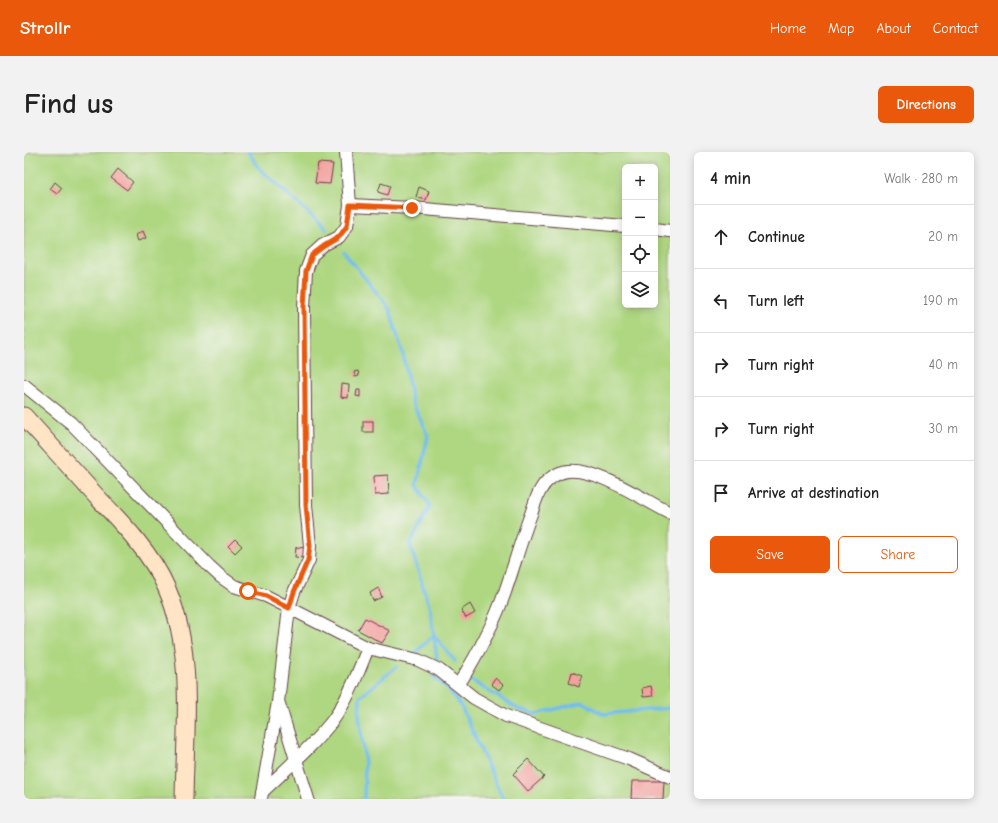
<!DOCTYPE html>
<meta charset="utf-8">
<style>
body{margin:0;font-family:"Comic Neue",sans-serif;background:#f2f2f2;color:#222}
.controls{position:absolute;right:12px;top:12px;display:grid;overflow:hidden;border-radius:6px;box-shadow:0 2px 10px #0003}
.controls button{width:36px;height:36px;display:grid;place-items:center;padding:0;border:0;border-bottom:1px solid #e0e0e0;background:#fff;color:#222;font:20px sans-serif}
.stop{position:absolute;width:12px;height:12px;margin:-9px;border:3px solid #ea580c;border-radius:50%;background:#fff}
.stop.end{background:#ea580c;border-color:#fff;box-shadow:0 1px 4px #0008}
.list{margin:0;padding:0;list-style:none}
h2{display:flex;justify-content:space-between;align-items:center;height:52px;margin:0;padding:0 16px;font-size:17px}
h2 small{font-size:13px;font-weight:400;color:#767676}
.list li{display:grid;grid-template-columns:26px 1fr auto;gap:12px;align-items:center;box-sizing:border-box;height:64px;padding:0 16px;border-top:1px solid #e0e0e0}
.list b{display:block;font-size:15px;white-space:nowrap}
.list em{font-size:13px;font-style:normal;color:#767676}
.actions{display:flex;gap:8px;padding:12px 16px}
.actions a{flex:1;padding:9px 0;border:1px solid #ea580c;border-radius:6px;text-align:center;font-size:14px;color:#ea580c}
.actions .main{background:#ea580c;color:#fff}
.icon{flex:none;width:22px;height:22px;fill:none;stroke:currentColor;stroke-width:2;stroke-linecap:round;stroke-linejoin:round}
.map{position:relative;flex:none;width:646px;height:647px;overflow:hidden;border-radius:6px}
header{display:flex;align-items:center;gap:24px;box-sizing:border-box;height:56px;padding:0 20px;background:#ea580c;color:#fff}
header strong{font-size:19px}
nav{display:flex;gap:22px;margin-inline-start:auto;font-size:14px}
.intro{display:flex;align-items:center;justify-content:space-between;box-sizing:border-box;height:96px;padding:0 24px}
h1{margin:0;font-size:28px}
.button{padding:10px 18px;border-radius:6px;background:#ea580c;color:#fff;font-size:14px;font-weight:700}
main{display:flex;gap:24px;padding:0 24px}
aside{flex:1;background:#fff;border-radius:6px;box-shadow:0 2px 10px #0003}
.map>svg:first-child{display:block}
</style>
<header>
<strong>Strollr</strong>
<nav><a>Home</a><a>Map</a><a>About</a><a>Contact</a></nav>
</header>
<div class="intro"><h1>Find us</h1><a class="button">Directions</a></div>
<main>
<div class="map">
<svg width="646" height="647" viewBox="0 0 646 647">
<rect width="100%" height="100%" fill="#f6f6f2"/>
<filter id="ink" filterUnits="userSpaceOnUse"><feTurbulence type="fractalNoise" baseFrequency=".025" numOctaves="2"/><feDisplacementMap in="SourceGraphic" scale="8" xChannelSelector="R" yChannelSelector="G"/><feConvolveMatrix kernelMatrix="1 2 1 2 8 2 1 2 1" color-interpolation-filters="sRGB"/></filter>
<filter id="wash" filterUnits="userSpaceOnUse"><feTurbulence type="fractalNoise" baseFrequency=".012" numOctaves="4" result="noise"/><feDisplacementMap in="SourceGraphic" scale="16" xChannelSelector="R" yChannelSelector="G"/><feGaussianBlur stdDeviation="0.9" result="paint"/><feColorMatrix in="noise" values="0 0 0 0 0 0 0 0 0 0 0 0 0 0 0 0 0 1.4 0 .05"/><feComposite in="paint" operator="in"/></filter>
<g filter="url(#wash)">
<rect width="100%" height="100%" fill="#f2ebd9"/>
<path fill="#afd781" stroke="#7c7b56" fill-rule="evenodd" d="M0,0H646V647H0ZM601,15H631V153H601Z"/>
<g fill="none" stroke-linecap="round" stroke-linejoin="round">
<g stroke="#71bdeb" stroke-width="3.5">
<polyline points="224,0 234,15 302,77"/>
<polyline points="320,100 365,156 379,202 388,250 404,284 393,333 406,354 386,393 406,457 410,483 431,509"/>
<polyline points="410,484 413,508"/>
<polyline points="391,501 410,483"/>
<polyline points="409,524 425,538 437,554 479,647"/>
<polyline points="445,527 494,557 512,562 559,550 579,562 646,556"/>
<polyline points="340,647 341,611 335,563 336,545 372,515"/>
</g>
</g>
<g id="blocks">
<g fill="#f3a09e">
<polygon points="294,11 309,12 306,32 291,31"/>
<polygon points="94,17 109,30 103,38 87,26"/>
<polygon points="31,30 38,36 33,42 26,37"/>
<polygon points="357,31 366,34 363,43 354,40"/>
<polygon points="395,35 405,39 402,48 392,45"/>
<polygon points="119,79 122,86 114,89 112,83"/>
<polygon points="334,219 335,224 331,225 330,220"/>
<polygon points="318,232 325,233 324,246 317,245"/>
<polygon points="333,238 336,238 336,245 332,244"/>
<rect x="339" y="269" width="10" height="11"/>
<polygon points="364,323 365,342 351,343 350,324"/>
<polygon points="211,387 218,394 211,401 204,394"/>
<polygon points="272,395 282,396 281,406 271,405"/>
<polygon points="354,436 358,445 349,449 346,441"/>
<polygon points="446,452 451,461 442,466 437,458"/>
<polygon points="341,466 366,479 358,491 334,478"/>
<polygon points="548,520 558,524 555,535 545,531"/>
<polygon points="471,526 479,533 475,538 467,532"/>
<polygon points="627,534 629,544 619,545 618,536"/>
<polygon points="504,607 520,625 504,639 489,622"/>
<polygon points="608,629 640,629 639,647 607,647"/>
</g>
</g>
</g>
<g filter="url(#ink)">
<use href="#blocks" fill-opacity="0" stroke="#633e45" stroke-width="1"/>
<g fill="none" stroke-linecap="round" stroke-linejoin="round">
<g stroke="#633e45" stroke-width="14">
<g id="street">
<polyline points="326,53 388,56 601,74"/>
<polyline points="631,77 646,79"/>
<polyline points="0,233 47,271 185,414 197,425 210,434 242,444 344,496 394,508 415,518 450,546 482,564 605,607 646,625"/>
<path d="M435,532C453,503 470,472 481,440C490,414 497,388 507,362C510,354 512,345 517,337C522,328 533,320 544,319C573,316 620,348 646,361"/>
<polyline points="255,552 284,647"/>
<path d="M238,640C262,617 289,594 309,568C325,546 334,520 344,496"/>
<polyline points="237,647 254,550 265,456 270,440 285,408 286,394 282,353 280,155 282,119 288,103 299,93 315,85 323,74 326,53 322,0"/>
</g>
</g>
<g stroke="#633e45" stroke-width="19">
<path id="secondary" d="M0,264C24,291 49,318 73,345C99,372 128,402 143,437C171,502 161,578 160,647"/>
</g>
<use href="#street" stroke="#fff" stroke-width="12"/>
<use href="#secondary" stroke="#ffe4c6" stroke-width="17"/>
</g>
</g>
<g fill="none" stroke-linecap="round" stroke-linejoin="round" filter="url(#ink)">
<polyline stroke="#ea580c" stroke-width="5" points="224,439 242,444 265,456 270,440 284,408 286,394 282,353 280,155 282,119 288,103 300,94 315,85 323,74 326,53 388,56"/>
</g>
</svg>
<div class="controls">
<button>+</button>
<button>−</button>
<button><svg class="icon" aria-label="locate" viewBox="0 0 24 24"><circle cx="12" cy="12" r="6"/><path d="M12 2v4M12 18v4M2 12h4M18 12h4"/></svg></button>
<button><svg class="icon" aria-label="layers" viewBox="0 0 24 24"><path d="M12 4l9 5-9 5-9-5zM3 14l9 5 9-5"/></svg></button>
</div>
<div class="stop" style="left:224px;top:439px"></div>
<div class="stop end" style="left:388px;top:56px"></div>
</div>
<aside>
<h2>4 min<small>Walk · 280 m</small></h2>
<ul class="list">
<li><svg class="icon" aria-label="ahead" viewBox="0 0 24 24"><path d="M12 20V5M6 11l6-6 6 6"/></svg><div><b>Continue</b></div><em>20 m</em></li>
<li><svg class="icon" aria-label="left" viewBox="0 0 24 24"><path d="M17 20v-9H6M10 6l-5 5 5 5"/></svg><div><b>Turn left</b></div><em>190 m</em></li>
<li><svg class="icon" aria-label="right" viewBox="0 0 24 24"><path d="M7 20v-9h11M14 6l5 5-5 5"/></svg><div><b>Turn right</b></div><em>40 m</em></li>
<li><svg class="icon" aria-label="right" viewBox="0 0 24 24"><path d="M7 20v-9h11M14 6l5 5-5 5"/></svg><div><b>Turn right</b></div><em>30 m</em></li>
<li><svg class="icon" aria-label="arrive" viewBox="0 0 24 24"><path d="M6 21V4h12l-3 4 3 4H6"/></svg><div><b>Arrive at destination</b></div></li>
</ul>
<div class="actions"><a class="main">Save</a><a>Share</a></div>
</aside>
</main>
